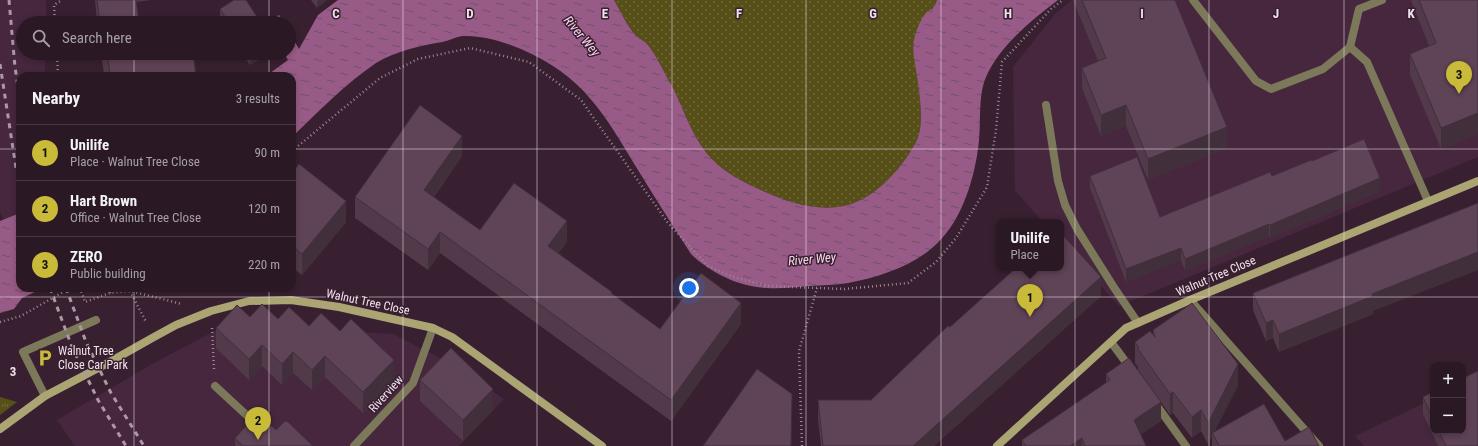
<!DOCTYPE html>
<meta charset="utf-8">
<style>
body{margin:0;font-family:"Roboto Condensed",sans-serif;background:#362532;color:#f1f3f6}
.controls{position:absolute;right:12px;bottom:12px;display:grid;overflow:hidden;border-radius:8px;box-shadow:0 2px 6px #0003}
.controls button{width:36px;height:36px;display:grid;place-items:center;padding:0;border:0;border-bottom:1px solid #463742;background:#2a1825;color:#f1f3f6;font:20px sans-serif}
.you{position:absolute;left:689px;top:288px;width:14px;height:14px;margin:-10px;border:3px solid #fff;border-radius:50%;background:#1a73e8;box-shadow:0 0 0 6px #1a73e833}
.badge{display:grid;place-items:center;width:26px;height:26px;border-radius:50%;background:#c9ba3a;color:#111;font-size:13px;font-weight:700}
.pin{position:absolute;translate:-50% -33px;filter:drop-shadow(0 1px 2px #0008)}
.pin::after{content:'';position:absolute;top:21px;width:14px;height:12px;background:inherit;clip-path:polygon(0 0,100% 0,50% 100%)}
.popup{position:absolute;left:996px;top:219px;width:68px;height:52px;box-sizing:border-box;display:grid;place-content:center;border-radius:8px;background:#2a1825;filter:drop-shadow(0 1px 3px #0005);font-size:13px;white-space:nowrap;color:#a5a0a7}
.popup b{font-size:15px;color:#f1f3f6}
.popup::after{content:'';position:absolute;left:50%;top:100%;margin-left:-8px;border:8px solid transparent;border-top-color:#2a1825}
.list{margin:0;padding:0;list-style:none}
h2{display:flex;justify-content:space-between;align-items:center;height:52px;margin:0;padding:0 16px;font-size:17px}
h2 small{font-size:13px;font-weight:400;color:#a5a0a7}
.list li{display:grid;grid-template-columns:26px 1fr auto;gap:12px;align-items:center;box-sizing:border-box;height:56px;padding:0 16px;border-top:1px solid #463742}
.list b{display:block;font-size:15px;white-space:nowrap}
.list p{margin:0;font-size:13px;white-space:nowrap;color:#a5a0a7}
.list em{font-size:13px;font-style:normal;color:#a5a0a7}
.icon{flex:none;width:22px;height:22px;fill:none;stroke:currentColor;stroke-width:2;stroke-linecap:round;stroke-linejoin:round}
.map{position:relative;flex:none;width:1478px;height:446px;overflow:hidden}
.search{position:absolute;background:#2a1825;box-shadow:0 2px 6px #0003;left:16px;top:16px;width:280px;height:44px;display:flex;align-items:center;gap:10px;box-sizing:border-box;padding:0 14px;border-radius:22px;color:#a5a0a7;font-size:15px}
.panel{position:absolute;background:#2a1825;box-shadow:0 2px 6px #0003;left:16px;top:72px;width:280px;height:220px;border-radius:12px}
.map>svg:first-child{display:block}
</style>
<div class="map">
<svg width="1478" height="446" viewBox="0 0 1478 446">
<defs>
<pattern id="grass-dots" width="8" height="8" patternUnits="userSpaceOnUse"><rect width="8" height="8" fill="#564f18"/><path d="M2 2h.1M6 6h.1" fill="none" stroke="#6f683a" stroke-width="1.8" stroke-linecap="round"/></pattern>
<pattern id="park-tufts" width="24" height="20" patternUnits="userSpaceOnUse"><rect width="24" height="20" fill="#564f18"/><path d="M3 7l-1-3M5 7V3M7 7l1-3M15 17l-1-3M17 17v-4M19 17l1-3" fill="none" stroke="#6f683a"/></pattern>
<pattern id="water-ripples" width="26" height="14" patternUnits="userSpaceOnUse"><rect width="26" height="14" fill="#985b87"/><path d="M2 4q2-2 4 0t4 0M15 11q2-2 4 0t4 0" fill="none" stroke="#705067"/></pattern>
</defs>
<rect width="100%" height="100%" fill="#382031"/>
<g fill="#46273d">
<polygon points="0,0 46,0 46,23 23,23 23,53 45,53 45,76 20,76 20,213 4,220 0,212"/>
<polygon points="1072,0 1478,0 1478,157 1119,306 1061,242 1061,222 1043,222 1015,191 1013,67 1055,14"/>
<polygon points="226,325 393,334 450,363 504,399 459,446 75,446 57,420 152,364"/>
<polygon points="1433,399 1433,431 1463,431 1478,446 1364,446 1355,436"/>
</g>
<path fill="url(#grass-dots)" d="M614,0H937C936,2 935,6 933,8C932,9 929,10 928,11C925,14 915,36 914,41C912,47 914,55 915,62C918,82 926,124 916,142C901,170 871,204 837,207C812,210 784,201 761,190C743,182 725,173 711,158C689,134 684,106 668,79C662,68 656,55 648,45C645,41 640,39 636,36C627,26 621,12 614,0Z"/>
<polygon fill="url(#park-tufts)" points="0,397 17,402 0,415"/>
<g fill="url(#water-ripples)">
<path d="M338,0H614C621,12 627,26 636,36C640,39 645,41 648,45C656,55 662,68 668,79C684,106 689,134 711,158C725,173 743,182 761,190C784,201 812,210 837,207C871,204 901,170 916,142C926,124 918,84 915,64C914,57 912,48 914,40C916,31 920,20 926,13C928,10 931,10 933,8C935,6 936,2 937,0H1058C1032,20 1000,45 986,77C977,98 982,126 978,149C973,184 960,225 932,248C910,267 876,278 848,283C835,285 822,285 809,286C795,287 781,289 767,288C739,287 711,273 691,254C673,226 655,198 638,170C604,114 584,76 521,49C502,41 482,35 462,36C455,37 449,41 442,42C419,46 396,51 376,63C345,84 319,111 292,137V76H266L288,60L284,53H289V32L299,49L318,15Z"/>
<polygon points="279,15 284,23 266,23"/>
<polygon points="20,213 20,288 43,288 22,298 14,309 0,313 0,221"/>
</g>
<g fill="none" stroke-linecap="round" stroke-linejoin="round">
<g stroke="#9c8896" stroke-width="2.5" stroke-dasharray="1 3" stroke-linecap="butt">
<polyline points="55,23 54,5 62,0"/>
<polyline points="57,53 58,76"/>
<polyline points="292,151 380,78 418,59 470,48 529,62 581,100 668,223 708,266 733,277 768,286 845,289 908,283 936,262 956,238 987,187 996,130 1002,62 1051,9 1063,0"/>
<polyline points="80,288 85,302 110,293 130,291 182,304"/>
<polyline points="130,291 146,322"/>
<polyline points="110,293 112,288"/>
<polyline points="0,322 21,316 70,288"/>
<polyline points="212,328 214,369"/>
<polyline points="802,446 799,351 817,288"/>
</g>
<g stroke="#7c785a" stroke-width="8">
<polyline points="1193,0 1256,81 1271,89 1323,69 1350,47 1367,62 1428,201"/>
<polyline points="1350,47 1359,9 1382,0"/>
<polyline points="1046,105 1058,181 1065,205 1077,229 1113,286 1138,323"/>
<polyline points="1190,300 1319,446"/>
<polyline points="1111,342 1131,369"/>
<polyline points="215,386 254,422 260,425"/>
<polyline points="45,396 23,352 96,320"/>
<polyline points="1155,403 1186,446"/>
<polyline points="354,446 413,383 433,328"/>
</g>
<g stroke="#aba574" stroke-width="8">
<polyline points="0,429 45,396 106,364 154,337 176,325 211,311 249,301 291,300 339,307 433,328 452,337 602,446"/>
<polyline points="997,446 1126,328 1190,300 1478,181"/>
</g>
<g stroke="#ac99a6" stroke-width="3" stroke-dasharray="5 5" stroke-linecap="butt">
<polyline points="9,0 15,67 20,100"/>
<polyline points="0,64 16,168 20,184"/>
<polyline points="50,288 72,347 98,400 126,446"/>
<polyline points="66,288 86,342 111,393 144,446"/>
</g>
</g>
<g fill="#523a4a">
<polygon points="95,0 151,0 136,2 139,23 97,23"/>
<polygon points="311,0 327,0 317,8"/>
<polygon points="1073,0 1175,0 1227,148 1148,180 1126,126 1101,136 1082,88 1082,68 1098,61"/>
<polygon points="1411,0 1478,0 1478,134 1441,149 1410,75 1410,54 1429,46"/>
<polygon points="220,9 261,23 222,23 220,20"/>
<polygon points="101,53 193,53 196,76 108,76 108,74 104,74"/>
<polygon points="242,53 269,53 250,65"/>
<polygon points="462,156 434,197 480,230 567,242 558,253 660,329 741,324 671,421 440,253 428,270 355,218 355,197"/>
<polygon points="1312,161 1380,191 1270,238 1269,236 1185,271 1181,260 1126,282 1090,188 1090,176 1160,217"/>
<polygon points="292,173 346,222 302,275 292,267"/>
<polygon points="1253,293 1373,311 1373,314 1279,352 1273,338 1266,341 1253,310"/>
<polygon points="1101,296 934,446 821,446 818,419 818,400 871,400 950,327"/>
<polygon points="250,317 278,319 309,326 340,331 394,381 363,413 325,377 312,390 293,373 282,385 262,366 249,380 216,348 216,328"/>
<polygon points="1153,330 1238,385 1214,432 1285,441 1319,446 1212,446 1212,436 1208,444 1201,431 1192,438 1173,413 1170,415 1138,370 1138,367 1135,363 1135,342 1153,334"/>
<polygon points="1106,374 1161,421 1141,434 1146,446 1022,446 1022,440 1106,383"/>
<polygon points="420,380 493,410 463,441 420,401"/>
<polygon points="1433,392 1433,431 1463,431 1478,446 1438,446 1423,414 1423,397"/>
<polygon points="276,430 313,446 235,446 235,438"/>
</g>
<g fill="#422f3c">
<polygon points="319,0 327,0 317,8 317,2"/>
<polygon points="252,53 269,53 250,65 250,55"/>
<polygon points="1126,105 1126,126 1101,136 1101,115"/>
<polygon points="1478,113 1478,134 1441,149 1441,128"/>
<polygon points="1227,127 1227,148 1148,180 1148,159"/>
<polygon points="462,136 462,156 424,211 424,190"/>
<polygon points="1380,178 1380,191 1270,238 1270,225"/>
<polygon points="346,201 346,222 302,275 302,254"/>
<polygon points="567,221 567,242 548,267 548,246"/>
<polygon points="1269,224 1269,236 1185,271 1185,259"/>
<polygon points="440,232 440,253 428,270 428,249"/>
<polygon points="1181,248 1181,260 1126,282 1126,269"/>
<polygon points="1478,252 1478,270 1373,311 1373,314 1279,352 1279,334 1372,294"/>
<polygon points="1101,277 1101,296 934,446 913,446"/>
<polygon points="741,303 741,324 671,421 671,400"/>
<polygon points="1273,320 1273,338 1266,341 1266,323"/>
<polygon points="262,345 262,366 249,380 249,359"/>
<polygon points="293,352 293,373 282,385 282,364"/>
<polygon points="325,356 325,377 312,390 312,370"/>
<polygon points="394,360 394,381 363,413 363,392"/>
<polygon points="1238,364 1238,385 1213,435 1212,433 1212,436 1208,444 1208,423"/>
<polygon points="493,389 493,410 463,441 463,420"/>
<polygon points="1173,392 1173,413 1170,415 1170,394"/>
<polygon points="1161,402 1161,421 1134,439 1134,420"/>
<polygon points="1201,410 1201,431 1192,438 1192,417"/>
<polygon points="1082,438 1082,446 1070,446"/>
</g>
<g fill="#5f4356" stroke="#422f3c">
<polygon points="97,0 136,0 139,23 100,23"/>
<polygon points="234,0 246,0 261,23 229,23 220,9"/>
<polygon points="1082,0 1175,0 1227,127 1148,159 1126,105 1101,115 1082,68 1106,58"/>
<polygon points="1419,0 1478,0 1478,113 1441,128 1410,54 1436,43"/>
<polygon points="103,53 193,53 196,76 110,76 108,56 104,56"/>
<polygon points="420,105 462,136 424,190 480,230 514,183 567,221 548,246 612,292 611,293 660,329 701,273 741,303 671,400 440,232 428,249 355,197"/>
<polygon points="1364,139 1380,178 1270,225 1269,224 1185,259 1181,248 1126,269 1090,176 1137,157 1160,217 1270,172 1272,176 1311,160 1312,161"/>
<polygon points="299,164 346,201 302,254 292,246 292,173"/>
<polygon points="1478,203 1478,252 1372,294 1373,296 1279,334 1273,320 1266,323 1253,293"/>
<polygon points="1061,233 1101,277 913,446 823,446 818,400 871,400 948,326 950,327 1016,268 1061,268"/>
<polygon points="1192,303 1238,364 1208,423 1201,410 1192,417 1173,392 1170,394 1138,349 1139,348 1135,342 1150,331 1155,337 1153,330"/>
<polygon points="262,304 278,319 289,307 309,326 321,313 340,331 351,319 394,360 363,392 325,356 312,370 293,352 282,364 262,345 249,359 216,328 237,305 250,317"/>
<polygon points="451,348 493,389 463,420 420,380"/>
<polygon points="1129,358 1161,402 1134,420 1146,446 1085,446 1082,438 1070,446 1026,446 1022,440 1110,380 1106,374"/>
<polygon points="757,369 792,394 791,446 703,446"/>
<polygon points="1478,371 1478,446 1446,446 1439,431 1463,431 1463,378"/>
<polygon points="1433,392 1433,419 1423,397"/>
<polygon points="1264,404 1285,441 1309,427 1319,446 1220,446 1212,433"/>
<polygon points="258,413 276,430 285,421 288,422 313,446 243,446 235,438"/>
</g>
<path fill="none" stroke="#f3e2ed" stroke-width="1" stroke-opacity="0.55" d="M134,0V23M269,0V23M403,0V446M537,0V446M672,0V446M806,0V446M941,0V446M1075,0V446M1209,0V446M1344,0V446M134,53V76M269,53V76M0,149H20M292,149H1478M134,288V446M269,288V446M0,297H1478"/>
<defs>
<g id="parking-bare" transform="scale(1.38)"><path d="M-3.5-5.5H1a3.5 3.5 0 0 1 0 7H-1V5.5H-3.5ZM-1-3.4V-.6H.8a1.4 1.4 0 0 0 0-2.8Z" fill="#c9ba3a" stroke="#382031" stroke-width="2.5" paint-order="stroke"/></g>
</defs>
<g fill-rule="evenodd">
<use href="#parking-bare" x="45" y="358"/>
</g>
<g text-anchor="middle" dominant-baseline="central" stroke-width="3" stroke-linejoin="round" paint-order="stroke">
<g font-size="12" fill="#f3e2ed" stroke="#382031">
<text transform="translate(1216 276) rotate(-23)">Walnut Tree Close</text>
<text transform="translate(368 302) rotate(12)">Walnut Tree Close</text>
<text transform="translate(386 394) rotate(-48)">Riverview</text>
</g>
<g font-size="12" fill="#f3e2ed" stroke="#382031" text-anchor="start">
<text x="58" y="351">Walnut Tree<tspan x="58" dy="14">Close Car Park</tspan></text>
</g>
<g font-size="13" font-style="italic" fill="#fbd6ef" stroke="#382031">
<text transform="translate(582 36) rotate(50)">River Wey</text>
<text transform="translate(812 259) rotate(-5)">River Wey</text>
</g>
</g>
<g font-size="13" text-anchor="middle" font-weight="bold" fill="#f3e2ed" stroke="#382031" stroke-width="3" stroke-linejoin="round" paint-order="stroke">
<text x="336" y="18">C</text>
<text x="470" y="18">D</text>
<text x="605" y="18">E</text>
<text x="739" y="18">F</text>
<text x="873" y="18">G</text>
<text x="1008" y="18">H</text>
<text x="1142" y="18">I</text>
<text x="1276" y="18">J</text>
<text x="1411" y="18">K</text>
<text x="13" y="376">3</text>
</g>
</svg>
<div class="controls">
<button>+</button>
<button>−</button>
</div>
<div class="you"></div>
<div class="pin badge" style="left:1030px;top:317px">1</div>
<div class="popup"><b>Unilife</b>Place</div>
<div class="pin badge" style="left:258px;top:440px">2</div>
<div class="pin badge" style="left:1459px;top:94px">3</div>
<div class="search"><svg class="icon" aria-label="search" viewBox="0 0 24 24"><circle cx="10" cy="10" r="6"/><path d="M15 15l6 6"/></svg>Search here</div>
<section class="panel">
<h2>Nearby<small>3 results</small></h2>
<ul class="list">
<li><span class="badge">1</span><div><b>Unilife</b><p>Place · Walnut Tree Close</p></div><em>90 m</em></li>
<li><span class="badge">2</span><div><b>Hart Brown</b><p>Office · Walnut Tree Close</p></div><em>120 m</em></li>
<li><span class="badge">3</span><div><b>ZERO</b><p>Public building</p></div><em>220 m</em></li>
</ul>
</section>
</div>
